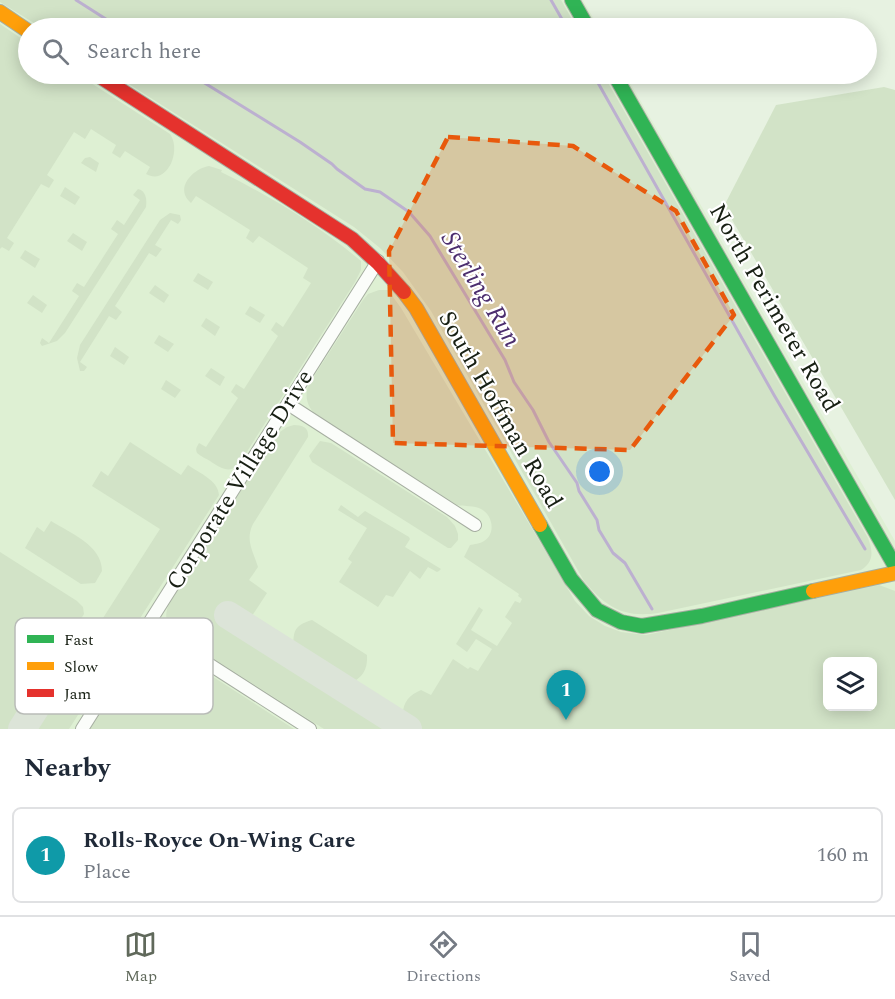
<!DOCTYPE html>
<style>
body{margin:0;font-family:Spectral,serif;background:#f6f6f7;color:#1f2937}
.controls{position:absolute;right:18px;bottom:18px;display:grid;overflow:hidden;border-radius:9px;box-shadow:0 3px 15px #0003}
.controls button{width:54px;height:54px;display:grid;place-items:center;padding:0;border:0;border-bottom:2px solid #e0e1e3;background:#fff;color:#1f2937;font:30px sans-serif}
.you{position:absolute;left:600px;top:472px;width:21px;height:21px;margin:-15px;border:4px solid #fff;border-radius:50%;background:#1a73e8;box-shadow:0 0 0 9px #1a73e833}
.badge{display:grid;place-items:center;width:39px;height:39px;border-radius:50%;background:#60695b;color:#fff;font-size:20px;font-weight:700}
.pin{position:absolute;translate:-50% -50px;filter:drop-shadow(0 2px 3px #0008)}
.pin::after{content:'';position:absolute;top:32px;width:21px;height:18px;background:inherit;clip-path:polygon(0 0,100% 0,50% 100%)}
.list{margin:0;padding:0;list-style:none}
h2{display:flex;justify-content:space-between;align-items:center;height:78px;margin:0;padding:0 24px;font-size:26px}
h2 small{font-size:20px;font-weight:400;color:#747a83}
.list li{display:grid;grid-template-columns:39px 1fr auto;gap:18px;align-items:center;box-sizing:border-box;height:96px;margin:0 12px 12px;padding:0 12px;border:2px solid #e0e1e3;border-radius:9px}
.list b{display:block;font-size:22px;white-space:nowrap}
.list p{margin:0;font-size:20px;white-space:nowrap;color:#747a83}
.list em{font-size:20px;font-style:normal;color:#747a83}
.icon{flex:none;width:33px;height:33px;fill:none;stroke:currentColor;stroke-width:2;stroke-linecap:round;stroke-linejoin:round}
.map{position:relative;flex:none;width:895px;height:729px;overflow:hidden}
.search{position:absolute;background:#fff;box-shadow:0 3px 15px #0003;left:18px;right:18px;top:18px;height:66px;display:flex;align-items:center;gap:15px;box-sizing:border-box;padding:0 21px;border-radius:33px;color:#747a83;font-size:22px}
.sheet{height:186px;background:#fff}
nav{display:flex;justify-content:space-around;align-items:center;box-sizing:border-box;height:84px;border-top:2px solid #e0e1e3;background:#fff;font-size:16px;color:#747a83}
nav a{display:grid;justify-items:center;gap:3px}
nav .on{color:#60695b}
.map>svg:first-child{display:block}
</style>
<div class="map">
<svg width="895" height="729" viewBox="0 0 895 729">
<rect width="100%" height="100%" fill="#e7f2e1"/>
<path fill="#def0d3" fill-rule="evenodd" d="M0,0H583L599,28H28V74H625L895,541V729H0ZM828,662H872V706H828Z"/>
<g fill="#d2e3c7" fill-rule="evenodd">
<polygon points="0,0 561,0 577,28 42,28 0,2"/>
<path d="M0,24L28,43V74H77L170,134C182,151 167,186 146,174L150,167L125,151L120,158L112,153L116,145L91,129L85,139L74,132L47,175L54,180L49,188L41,184L7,238L14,243L9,251L2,247L0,249Z"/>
<path d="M113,74H603L868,538C873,551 874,562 861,570L658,613C623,618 606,607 584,581L431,311L403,272L380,248L354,227Z"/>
<polygon points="884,87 895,90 895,500 724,206 776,105"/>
<polygon points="90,157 99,163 96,172 81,163 85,158"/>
<path d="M209,166L222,170L221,172C270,196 319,226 361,261V270L355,282L241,461C232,475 222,469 210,461C207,459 200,456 197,453C195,448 197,447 199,443L206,447L238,398L231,392L236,384L244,389L278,336L271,330L276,322L283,327L311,283L303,278L308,268L259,236L253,243L246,238L250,230L196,196L191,203C174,189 192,169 209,166Z"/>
<polygon points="65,187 80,197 75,205 60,196"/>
<path d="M138,189C146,191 147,199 146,207L65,333L57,341L42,346L40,343L42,338L49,343L79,296L72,291L77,283L84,287L118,234L111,229L117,220L124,225L140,200L133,195Z"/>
<polygon points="170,213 180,215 181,220 178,224 171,220 155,245 162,249 156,257 149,253 115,306 122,312 116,320 109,316 80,362 87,367 84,371 80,371 77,358 80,345 160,220"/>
<polygon points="73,233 87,242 82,251 67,241"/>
<polygon points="25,250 40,259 35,268 20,258"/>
<polygon points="198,273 213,282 208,290 193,281"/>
<polygon points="155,285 169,295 164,303 149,293"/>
<path d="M379,290H388L401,308L575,601L589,616L605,626L621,632L646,635L879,585L895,591V729H422L403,717C402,703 409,695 421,690L431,695L453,659L468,669L470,667L478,671L492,649L476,639L467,652L456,644L479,607L483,610L471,630L497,646L512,623L505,617L515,601L520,603L522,599L518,596L519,594L464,557L470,545C474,544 480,544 484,541C496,534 493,515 481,509C474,505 465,507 457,505L316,415C307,406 304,396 309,384L363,300L368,294ZM828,662H872V706H828Z"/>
<polygon points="33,295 47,305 42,313 27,303"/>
<polygon points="250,306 265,315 260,323 245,314"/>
<polygon points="206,318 220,327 215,336 201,326"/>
<polygon points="159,335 174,344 168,352 154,343"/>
<polygon points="115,347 129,357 124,365 110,356"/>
<polygon points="211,368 225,377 220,386 205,376"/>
<polygon points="166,380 181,390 175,398 161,389"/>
<path d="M294,425C303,425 309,428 308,437L253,524C245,540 253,551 258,567L249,580L267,593L250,619L230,606L221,620L391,729H324L178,636C167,628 163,617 169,604L277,434L287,427Z"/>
<polygon points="320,441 331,443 447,517 455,526 458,534 458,540 451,548 448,548 312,462 309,456"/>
<path d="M130,442L181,475L188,465C199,473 218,480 219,495L69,729H32L160,529L92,486L101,471L108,476Z"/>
<polygon points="341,505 358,517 365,511 409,537 410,539 405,547 441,569 439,571 437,572 428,567 420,579 410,571 393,597 386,595 378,607 339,582 352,562 348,559 367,528 338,510"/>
<path d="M51,521C70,533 102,545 102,571L95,583L81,584L25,548L37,527L44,532Z"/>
<polygon points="0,552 77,601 83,607 84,614 12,729 0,729"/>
<path d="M312,620L367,655C368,670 362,678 349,684L293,648C294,631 293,626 312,620Z"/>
<polygon points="156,645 163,646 176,653 294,729 89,729 138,654 145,649"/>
</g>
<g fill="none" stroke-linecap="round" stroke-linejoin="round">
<g stroke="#bcb0d0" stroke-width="3">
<polyline points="76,0 120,28"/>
<polyline points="551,0 567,28"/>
<polyline points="190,74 300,142 332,164 337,169 365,189 380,192 409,212 430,236 505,360 514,382 533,410 549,442 577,483 579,491 597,520 599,530 613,553 625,563 652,609"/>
<polyline points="593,74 774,395 865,549"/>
</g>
<g stroke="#dce4d8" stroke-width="28">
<polyline points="228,615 408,729"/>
<polyline points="22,729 66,660"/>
</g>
<g stroke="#a6aea1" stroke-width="14">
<g id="street">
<polyline points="288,404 475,525"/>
<polyline points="148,625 310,729"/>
<polyline points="82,729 378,261"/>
</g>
</g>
<g stroke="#a6aea1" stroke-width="16">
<g id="fast">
<polyline points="572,0 588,28"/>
<polyline points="614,74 895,566"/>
<polyline points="540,525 571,579 597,610 621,622 642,626 702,616 813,591"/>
</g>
</g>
<g stroke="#a6aea1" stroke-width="16">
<g id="slow">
<polyline points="0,12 28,31"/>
<polyline points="404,292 416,308 540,525"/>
<polyline points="813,591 895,573"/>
</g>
</g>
<g stroke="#a6aea1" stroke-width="16">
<polyline id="jam" points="96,74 352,239 378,263 404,292"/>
</g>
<use href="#street" stroke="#fbfdfa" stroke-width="12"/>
<use href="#fast" stroke="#30b455" stroke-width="14"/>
<use href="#slow" stroke="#ff9f0a" stroke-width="14"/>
<use href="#jam" stroke="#e5322d" stroke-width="14"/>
</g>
<path fill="#e8590c" fill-opacity="0.2" stroke="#e8590c" stroke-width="4.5" stroke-dasharray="12 8" stroke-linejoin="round" d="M448,137L573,146L676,211L734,315L630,450L393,443L389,251Z"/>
<g text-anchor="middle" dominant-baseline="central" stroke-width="4.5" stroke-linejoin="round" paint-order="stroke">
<g font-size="24" fill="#171f13" stroke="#fff">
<text transform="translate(774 308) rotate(60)">North Perimeter Road</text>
<text transform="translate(500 410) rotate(60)">South Hoffman Road</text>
<text transform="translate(240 480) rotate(-58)">Corporate Village Drive</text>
</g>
<g font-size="26" font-style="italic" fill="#4c2e6e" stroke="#fff">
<text transform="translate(481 289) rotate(59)">Sterling Run</text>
</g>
</g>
<rect x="15" y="618" width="198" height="96" rx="9" fill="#fff" stroke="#b9bcb8" stroke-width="1.5"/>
<rect x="27" y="635" width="27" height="8" fill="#30b455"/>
<rect x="27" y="662" width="27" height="8" fill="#ff9f0a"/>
<rect x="27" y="689" width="27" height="8" fill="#e5322d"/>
<g font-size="16" fill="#171f13">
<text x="64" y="645">Fast</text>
<text x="64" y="672">Slow</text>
<text x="64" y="699">Jam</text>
</g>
</svg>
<div class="controls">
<button><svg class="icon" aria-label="layers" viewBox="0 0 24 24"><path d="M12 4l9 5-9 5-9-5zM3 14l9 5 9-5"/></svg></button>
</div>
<div class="you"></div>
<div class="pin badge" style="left:566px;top:720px;background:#0f9aa8">1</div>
<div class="search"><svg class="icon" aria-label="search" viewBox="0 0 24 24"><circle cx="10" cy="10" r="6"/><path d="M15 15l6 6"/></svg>Search here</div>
</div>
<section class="sheet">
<h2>Nearby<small></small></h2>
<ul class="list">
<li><span class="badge" style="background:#0f9aa8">1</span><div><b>Rolls-Royce On-Wing Care</b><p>Place</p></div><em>160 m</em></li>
</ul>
</section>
<nav>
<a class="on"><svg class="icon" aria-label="map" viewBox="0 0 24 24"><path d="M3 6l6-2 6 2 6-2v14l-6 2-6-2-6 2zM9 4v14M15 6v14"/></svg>Map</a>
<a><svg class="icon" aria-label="directions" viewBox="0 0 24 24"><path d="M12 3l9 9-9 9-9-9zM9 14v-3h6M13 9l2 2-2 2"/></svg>Directions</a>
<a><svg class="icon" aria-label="saved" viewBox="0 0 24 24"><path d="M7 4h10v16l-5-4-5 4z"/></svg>Saved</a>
</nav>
